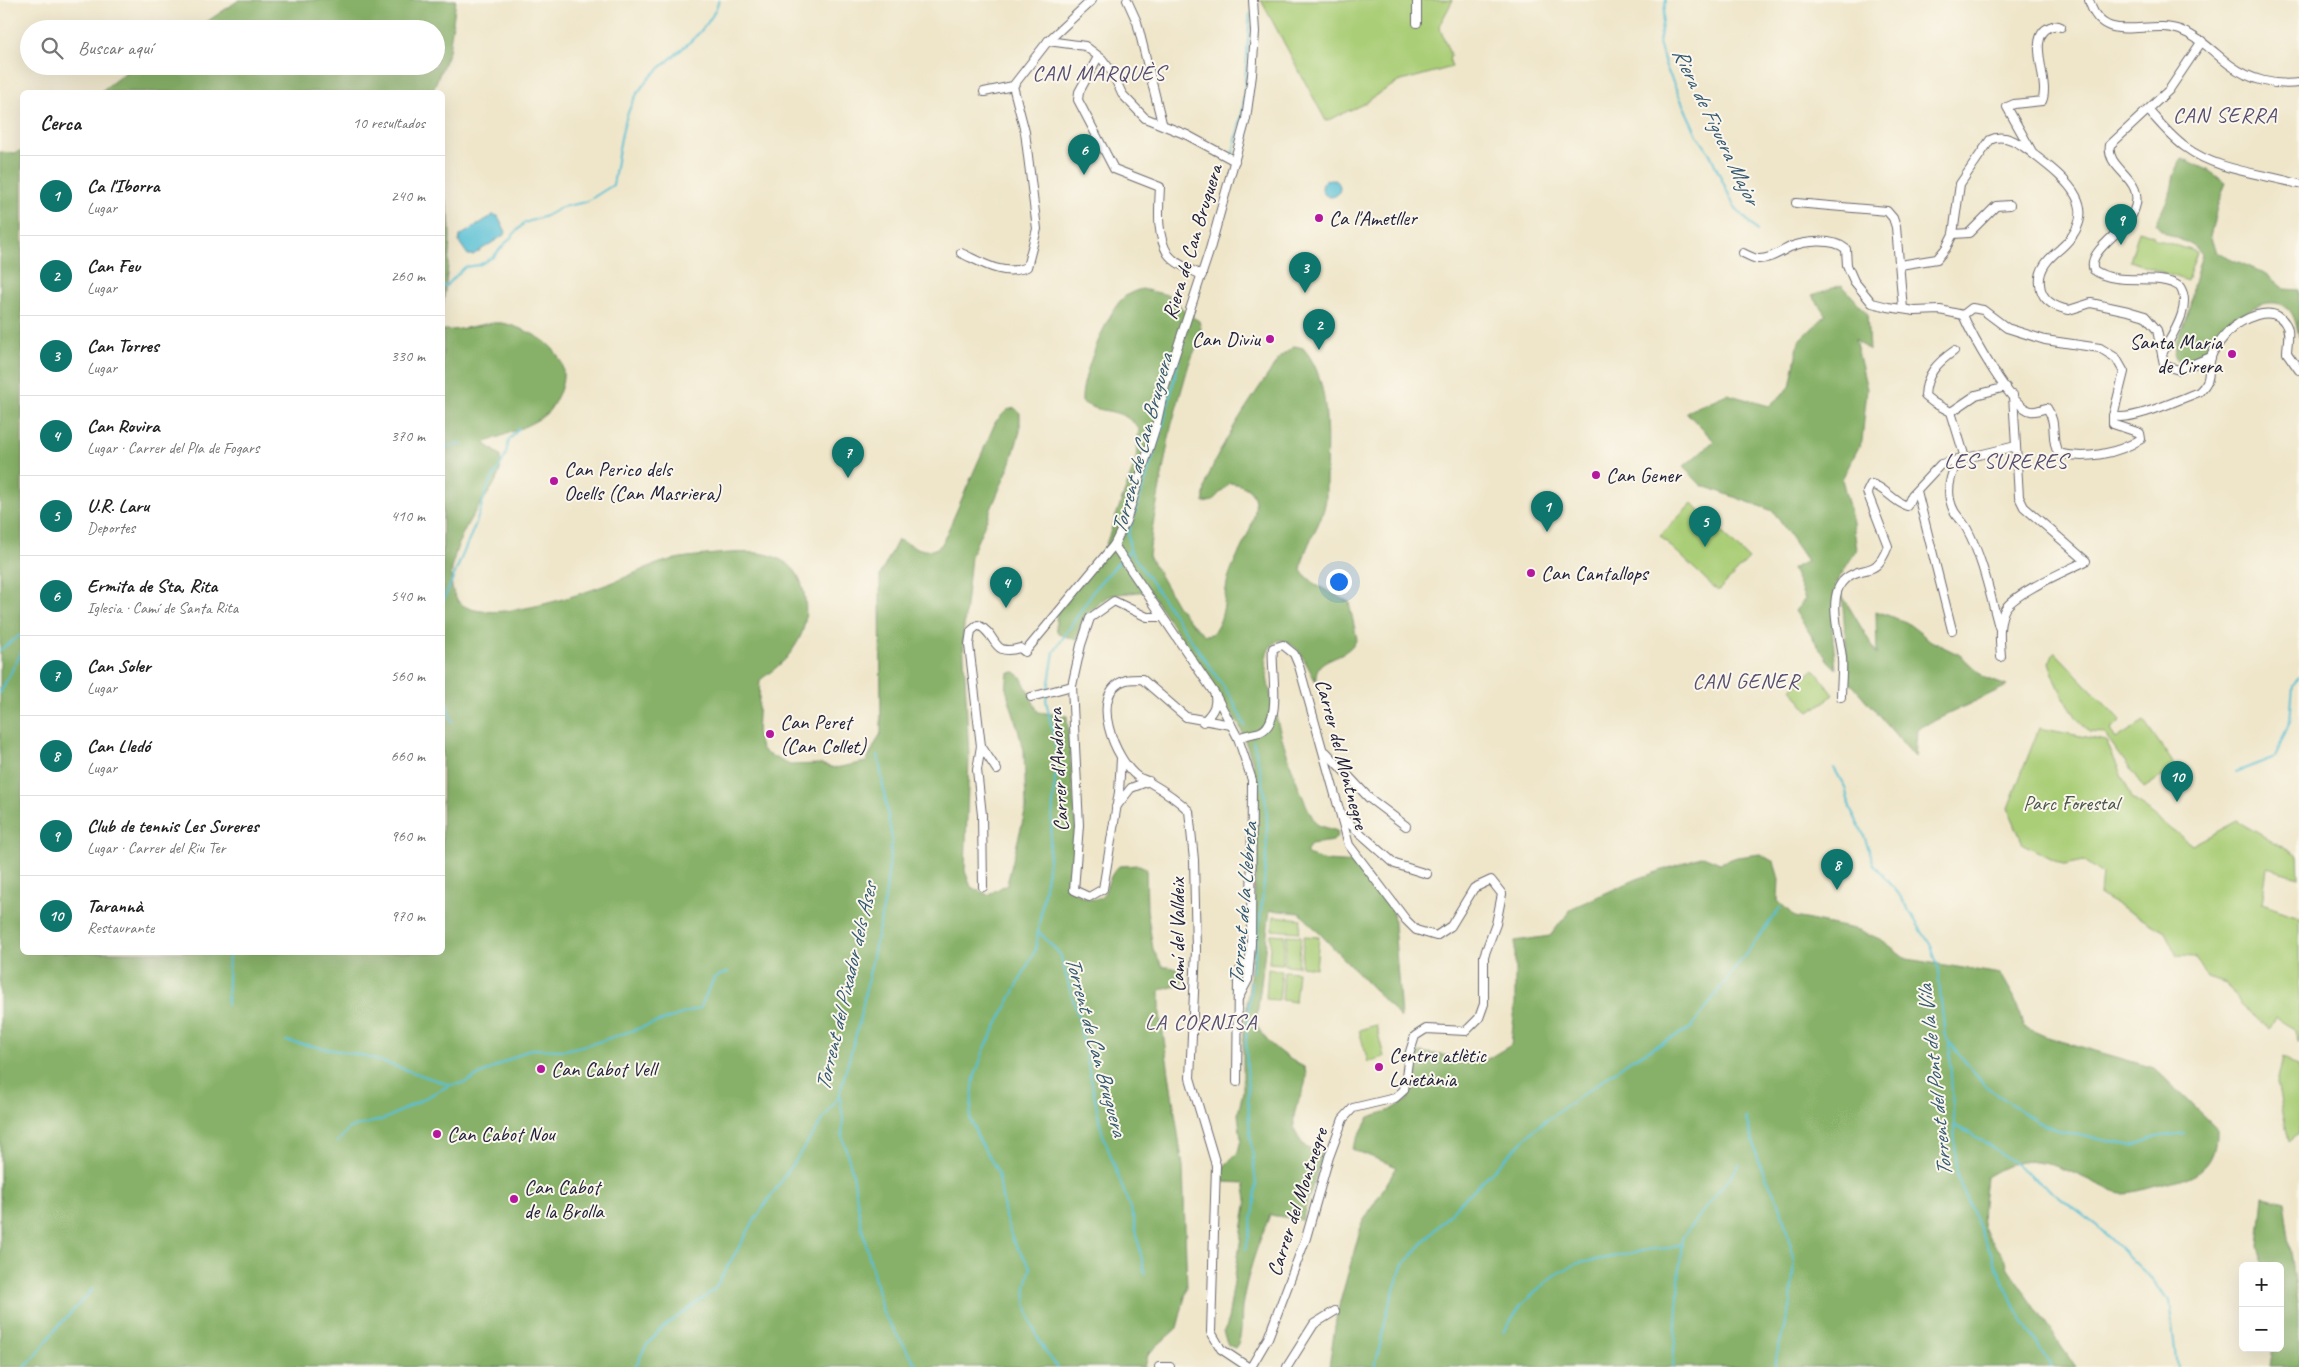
<!DOCTYPE html>
<html lang="es">
<meta charset="utf-8">
<style>
body{margin:0;font-family:Caveat,sans-serif;background:#f6f6f6;color:#222}
.controls{position:absolute;right:15px;bottom:15px;display:grid;overflow:hidden;border-radius:8px;box-shadow:0 5px 20px #0002}
.controls button{width:45px;height:45px;display:grid;place-items:center;padding:0;border:0;border-bottom:1px solid #e0e0e0;background:#fff;color:#222;font:25px sans-serif}
.you{position:absolute;left:1338px;top:581px;width:18px;height:18px;margin:-12px;border:4px solid #fff;border-radius:50%;background:#1a73e8;box-shadow:0 0 0 8px #1a73e833}
.badge{display:grid;place-items:center;width:32px;height:32px;border-radius:50%;background:#0f766e;color:#fff;font-size:16px;font-weight:700}
.pin{position:absolute;translate:-50% -41px;filter:drop-shadow(0 1px 2px #0008)}
.pin::after{content:'';position:absolute;top:26px;width:18px;height:15px;background:inherit;clip-path:polygon(0 0,100% 0,50% 100%)}
.list{margin:0;padding:0;list-style:none}
h2{display:flex;justify-content:space-between;align-items:center;height:65px;margin:0;padding:0 20px;font-size:21px}
h2 small{font-size:16px;font-weight:400;color:#767676}
.list li{display:grid;grid-template-columns:32px 1fr auto;gap:15px;align-items:center;box-sizing:border-box;height:80px;padding:0 20px;border-top:1px solid #e0e0e0}
.list b{display:block;font-size:19px;white-space:nowrap}
.list p{margin:0;font-size:16px;white-space:nowrap;color:#767676}
.list em{font-size:16px;font-style:normal;color:#767676}
.icon{flex:none;width:28px;height:28px;fill:none;stroke:currentColor;stroke-width:2;stroke-linecap:round;stroke-linejoin:round}
.map{position:relative;flex:none;width:2299px;height:1367px;overflow:hidden}
.search{position:absolute;background:#fff;box-shadow:0 5px 20px #0002;left:20px;top:20px;width:425px;height:55px;display:flex;align-items:center;gap:12px;box-sizing:border-box;padding:0 18px;border-radius:28px;color:#767676;font-size:19px}
.panel{position:absolute;background:#fff;box-shadow:0 5px 20px #0002;left:20px;top:90px;width:425px;height:865px;border-radius:8px}
.map>svg:first-child{display:block}
</style>
<div class="map">
<svg width="2299" height="1367" viewBox="0 0 2299 1367">
<rect width="100%" height="100%" fill="#fbf7ec"/>
<filter id="ink" filterUnits="userSpaceOnUse"><feTurbulence type="fractalNoise" baseFrequency=".02" numOctaves="2"/><feDisplacementMap in="SourceGraphic" scale="10" xChannelSelector="R" yChannelSelector="G"/><feConvolveMatrix kernelMatrix="1 2 1 2 8 2 1 2 1" color-interpolation-filters="sRGB"/></filter>
<filter id="wash" filterUnits="userSpaceOnUse"><feTurbulence type="fractalNoise" baseFrequency=".0096" numOctaves="4" result="noise"/><feDisplacementMap in="SourceGraphic" scale="20" xChannelSelector="R" yChannelSelector="G"/><feGaussianBlur stdDeviation="1.12" result="paint"/><feColorMatrix in="noise" values="0 0 0 0 0 0 0 0 0 0 0 0 0 0 0 0 0 1.4 0 .05"/><feComposite in="paint" operator="in"/></filter>
<g filter="url(#wash)">
<rect width="100%" height="100%" fill="#efe6ca"/>
<g fill="#aace77" stroke="#667859">
<polygon points="1261,0 1453,0 1439,26 1451,57 1449,58 1452,67 1398,82 1370,99 1368,102 1326,121"/>
<polygon points="2139,231 2154,236 2153,238 2197,252 2187,281 2130,261"/>
<polygon points="1692,503 1749,559 1718,591 1660,536"/>
<path d="M2055,652L2121,721L2110,730L2116,739L2144,721L2176,767L2144,788L2104,733L2089,732C2070,712 2057,688 2049,662Z"/>
<polygon points="1814,669 1834,695 1809,712 1791,689"/>
<polygon points="2039,728 2106,741 2132,798 2192,845 2237,821 2298,856 2299,877 2267,868 2262,904 2299,917 2299,1043 2294,1028 2276,1017 2270,1030 2239,1003 2227,983 2207,977 2195,957 2177,956 2165,932 2100,895 2102,874 2084,861 2065,865 2023,844 2008,808"/>
<polygon points="1274,916 1301,919 1299,932 1272,930"/>
<polygon points="1271,934 1285,935 1282,964 1269,963"/>
<polygon points="1287,935 1301,936 1298,966 1284,965"/>
<polygon points="1304,936 1319,937 1316,968 1301,966"/>
<polygon points="1268,969 1282,970 1279,1000 1266,999"/>
<polygon points="1284,971 1298,972 1295,1002 1282,1000"/>
<polygon points="1376,1025 1384,1057 1368,1062 1359,1030"/>
<polygon points="2283,1057 2299,1067 2299,1134 2289,1142 2277,1083"/>
</g>
<g fill="#87b168" stroke="#546a52">
<polygon points="239,0 456,0 449,51 432,92 100,92 134,66 436,66 436,29 196,29"/>
<path d="M22,150V952H442L443,330C462,332 490,319 507,324C539,334 574,352 560,391C557,397 553,406 549,411C536,425 502,435 484,443L500,455C500,459 501,465 500,470C496,486 482,501 473,515C460,534 441,580 458,601C483,629 581,594 611,583C628,577 643,568 660,563C672,559 685,557 697,556C716,554 751,550 769,555C779,558 792,565 797,574C805,586 808,611 804,626C802,636 795,647 788,656C781,665 769,673 760,680L757,734L761,748L767,754L790,765L820,764L835,768L866,762L881,733L880,575L898,540C914,545 928,558 942,544L996,421L1007,410L1015,408L1020,413V431L1011,462L971,556L963,636L969,757L965,871L971,887L988,895L1007,884L1026,808L1024,750L1006,689L1008,673L1015,672L1021,677L1038,712L1067,716L1077,843L1074,892C1114,913 1099,884 1119,866L1139,865L1146,868L1147,910L1153,949L1163,967C1172,967 1183,968 1185,979L1180,985L1160,990V1013L1183,1167L1187,1289L1177,1328L1148,1354L1145,1367H0V152L15,153Z"/>
<path d="M2182,158L2208,170L2226,183L2218,204L2210,236L2216,252L2266,274L2284,289L2299,290V337C2297,328 2295,314 2287,308C2268,293 2240,314 2227,328C2219,336 2215,349 2206,356C2196,364 2185,366 2175,358L2176,342L2191,305L2193,286L2202,254C2191,239 2162,237 2156,224L2171,191L2174,175Z"/>
<path d="M443,193C457,224 446,275 443,309Z"/>
<polygon points="1842,285 1867,313 1869,351 1855,339 1867,389 1862,441 1842,479 1853,523 1857,549 1836,583 1832,629 1836,669 1828,661 1795,611 1805,599 1792,569 1807,561 1773,511 1701,485 1683,467 1714,441 1686,412 1727,394 1769,406 1790,387 1799,341 1826,315 1812,295"/>
<path d="M1142,289L1172,296L1186,313L1199,321L1201,328L1198,343L1189,364L1171,427L1152,530L1149,556L1177,605L1192,624L1205,635L1212,634C1228,616 1222,593 1230,573C1239,546 1282,489 1230,483L1212,501L1204,503C1199,469 1261,386 1280,357L1295,346L1303,348C1335,383 1325,453 1326,499C1323,524 1303,545 1301,571L1316,585L1349,602L1357,639C1345,663 1313,653 1316,682C1307,667 1300,642 1279,640C1272,644 1267,650 1266,658C1262,683 1301,808 1318,825L1337,831L1338,835L1333,841L1311,844L1307,851V855L1326,861L1358,863L1393,910L1401,1018L1300,913L1270,910L1256,1024C1265,1043 1286,1058 1304,1067C1314,1088 1284,1109 1297,1135C1299,1139 1303,1145 1307,1148C1311,1151 1317,1148 1322,1149L1323,1153L1302,1220L1270,1215C1257,1246 1247,1274 1242,1307C1241,1319 1243,1340 1235,1348L1228,1345L1223,1332L1227,1326L1247,1199L1244,1183L1223,1182L1222,1170L1227,1163L1238,1152L1241,1139L1238,1114L1243,1091V1040L1253,950L1256,843L1257,799L1252,760L1240,727L1149,590C1136,594 1122,592 1111,596C1105,597 1102,601 1098,605C1082,617 1081,621 1077,640L1058,634C1055,625 1055,618 1059,609L1105,547L1136,460L1139,428C1118,405 1104,416 1082,402C1080,380 1106,316 1121,300C1127,294 1134,291 1142,289Z"/>
<polygon points="1842,595 1877,654 1876,611 1906,622 1931,641 1960,655 1985,678 2007,686 1917,729 1915,757 1849,681"/>
<path d="M1760,854L1774,862L1779,879L1778,901L1795,917L1859,930L1882,940L1907,959L2001,974L2014,997L2024,1027L2047,1037L2154,1068L2216,1127C2218,1171 2193,1178 2156,1186C2146,1189 2133,1193 2122,1193C2117,1193 2110,1189 2104,1187C2083,1178 2059,1164 2036,1162C2017,1159 2001,1168 1986,1177C1985,1190 1980,1217 1984,1228C1990,1243 2005,1252 2008,1268L2076,1367H1329L1337,1313L1362,1223L1397,1167L1352,1149L1369,1117L1391,1110L1408,1100L1418,1054L1421,1052L1484,1061L1511,1045L1515,1005V941L1550,936L1572,908L1637,879L1703,856L1720,863L1737,857Z"/>
<polygon points="2264,1196 2284,1201 2299,1311 2299,1367 2270,1367 2273,1348 2280,1348 2280,1266 2264,1266 2259,1245"/>
</g>
<g fill="#58c0d5" stroke="#3d7188">
<circle cx="1331" cy="188" r="9"/>
<polygon points="493,215 498,216 506,232 504,235 473,255 468,255 459,242 460,236"/>
</g>
<g fill="none" stroke-linecap="round" stroke-linejoin="round">
<g stroke="#58c0d5" stroke-width="2">
<polyline points="1666,0 1659,43 1666,67 1697,135 1710,154 1734,206 1757,231"/>
<polyline points="1232,157 1243,109 1250,14"/>
<path d="M442,286H446L465,267L479,265L493,257L524,223L546,216L562,207L586,202L613,185C619,154 620,122 637,94C659,59 707,41 719,0"/>
<polyline points="442,447 463,444"/>
<polyline points="1130,551 1232,699 1245,726"/>
<polyline points="1125,556 1130,551 1128,534 1162,430 1183,343"/>
<polyline points="442,604 476,523 488,486 505,457 509,440 519,428"/>
<polyline points="0,650 22,634"/>
<polyline points="442,687 452,722"/>
<polyline points="1048,689 1054,652 1096,587 1122,559"/>
<polyline points="0,693 22,651"/>
<polyline points="1047,694 1046,700 1057,754 1048,869 1038,931 1060,954 1078,1017 1102,1132 1133,1216 1145,1274"/>
<polyline points="1834,768 1845,787 1850,808 1863,833 1874,864 1898,893 1931,946 1937,964 1945,1036 1949,1042 1957,1177 2013,1303 2051,1367"/>
<polyline points="2236,772 2275,757 2290,721 2293,686 2299,677"/>
<path d="M1038,932L1036,949L984,1050L974,1079L970,1118L979,1140L998,1172L1005,1216L1013,1241L1031,1268C1029,1274 1027,1281 1026,1287C1023,1312 1041,1351 1058,1367"/>
<path d="M1252,973C1260,925 1267,873 1267,824C1267,796 1260,767 1253,741"/>
<polyline points="227,1005 229,952"/>
<polyline points="286,1041 365,1056 450,1085 464,1083 530,1049 565,1050 598,1042 700,1008 714,978 728,972"/>
<polyline points="1949,1042 1984,1085 2037,1122 2064,1132 2132,1146 2156,1137 2184,1133"/>
<polyline points="840,1097 843,1119 842,1135 853,1174 861,1224 883,1313 918,1367"/>
<polyline points="1746,1118 1760,1165 1780,1205 1794,1259 1791,1304 1775,1360 1775,1367"/>
<polyline points="1955,1126 1970,1133 2002,1154 2097,1226 2156,1283 2169,1300 2177,1367"/>
<polyline points="338,1142 349,1128 385,1119 450,1085"/>
<polyline points="1246,1249 1254,1211 1256,1185 1249,1122 1246,1039 1251,981"/>
<polyline points="1504,1332 1521,1305 1554,1276 1575,1264 1652,1249 1670,1248 1680,1244"/>
<polyline points="25,1367 36,1356 54,1331 93,1289"/>
<polyline points="635,1367 646,1346 661,1329 714,1290 754,1221 839,1096 859,1023 885,899 892,840 878,755"/>
<polyline points="1375,1367 1389,1305 1402,1266 1452,1211 1537,1127 1632,1059 1691,1028 1780,908"/>
<polyline points="1673,1367 1682,1238 1740,1164"/>
</g>
</g>
</g>
<g filter="url(#ink)">
<g fill="none" stroke-linecap="round" stroke-linejoin="round">
<g stroke="#6a676d" stroke-width="10">
<g id="minor">
<polyline points="1127,0 1137,22 1162,123"/>
<polyline points="1417,0 1417,23"/>
<path d="M2089,0C2102,48 2147,18 2180,30C2201,38 2213,52 2230,65C2250,80 2275,86 2299,83"/>
<polyline points="1048,41 1085,46 1102,59 1112,72 1122,94 1145,118 1187,135 1235,161"/>
<path d="M1098,57L1079,92L1078,100L1114,169L1160,187C1159,207 1156,235 1168,254C1175,264 1191,270 1202,275"/>
<polyline points="984,92 1013,86 1048,41 1092,0"/>
<path d="M2149,111C2160,123 2171,137 2185,147C2218,171 2260,173 2299,184"/>
<path d="M2031,150L2007,107L2014,104L2042,101C2051,82 2025,37 2050,27C2054,25 2057,25 2061,27"/>
<polyline points="1796,203 1887,211 1893,218 1896,227 1903,309"/>
<polyline points="1953,234 1969,233 1996,206 2010,205"/>
<path d="M961,253C983,263 1003,277 1027,267L1037,229L1025,132L1013,86"/>
<path d="M1743,253C1747,255 1753,258 1757,259C1769,260 1780,252 1790,247C1805,241 1833,238 1846,249L1847,265L1854,281L1872,303L1888,307L1915,311L1940,310L1963,315L1972,308L1983,310L2007,328L2045,340L2100,348L2116,358L2124,372L2113,416C2131,422 2180,399 2199,392C2214,377 2206,374 2211,357C2213,349 2223,338 2228,332C2240,319 2273,303 2285,323C2291,331 2287,343 2287,353L2299,370"/>
<path d="M1900,265L1937,259L1946,248L1953,234L1960,184L1990,140C2003,133 2018,142 2028,150C2063,177 2107,207 2060,249C2049,258 2038,269 2040,284C2041,300 2054,307 2069,310L2091,303L2128,311L2145,316L2157,330L2164,364L2169,367L2179,370L2211,357"/>
<path d="M1963,315C1971,334 2011,408 2031,411C2036,412 2042,409 2047,408C2058,424 2050,438 2058,453C2085,460 2117,454 2141,439L2140,433L2113,424V416"/>
<path d="M1954,351C1937,363 1926,374 1925,396L1934,403L1951,412L1965,458"/>
<path d="M2162,354C2171,336 2193,307 2180,287C2158,271 2119,288 2094,270C2085,252 2126,230 2133,213C2149,178 2105,171 2110,145L2169,90L2202,41"/>
<polyline points="1951,412 1976,395 2006,387"/>
<path d="M1958,459C1952,473 1947,485 1950,500C1954,517 1961,517 1967,529C1983,559 1990,595 1999,627"/>
<polyline points="1917,491 1952,630"/>
<polyline points="1114,545 1215,694 1238,738 1252,780 1251,944 1248,980 1239,997"/>
<path d="M2001,657C2000,641 1998,626 2004,611C2011,594 2068,570 2086,561L2024,507L2019,497L2013,395"/>
<polyline points="1031,697 1072,686"/>
<path d="M1841,697C1841,684 1843,670 1842,658C1840,637 1826,595 1845,579C1864,563 1875,580 1888,546L1867,492L1871,484C1885,487 1893,502 1907,506L1912,495L1941,464L2016,446"/>
<path d="M1203,722C1211,714 1217,707 1215,696"/>
<path d="M1231,725L1186,717L1142,679C1137,679 1131,679 1126,680C1087,692 1115,761 1138,777C1141,779 1146,780 1149,782C1163,790 1177,799 1189,811L1194,860L1196,950L1190,1078L1216,1165L1211,1332L1221,1349L1248,1367"/>
<path d="M1238,738C1247,734 1253,734 1260,732C1284,722 1270,668 1273,648L1283,645L1294,654L1299,666L1349,845L1406,920L1416,930L1436,936L1451,926L1474,888L1491,880L1502,894L1496,924L1484,956V1004L1479,1018L1466,1031L1426,1029L1415,1036L1409,1055L1404,1090L1395,1098L1353,1108L1343,1119L1329,1157L1306,1238L1268,1338L1251,1367"/>
<polyline points="981,746 997,770"/>
<polyline points="1326,752 1369,798 1406,826"/>
<polyline points="1121,758 1119,792 1103,889 1089,897 1074,890 1079,825 1072,686 1081,645 1090,618 1114,601 1147,617 1162,617"/>
<polyline points="1116,807 1131,788 1149,781"/>
<polyline points="1342,817 1395,864 1427,874"/>
<path d="M983,887L982,815L977,770L981,746L969,645L971,631L978,625C999,635 990,657 1020,648L1025,652L1114,545L1126,521L1156,426L1165,385L1210,249L1246,119L1252,75L1255,32L1253,0"/>
<polyline points="1237,1082 1238,977 1239,971 1249,960"/>
<polyline points="1159,1367 1170,1367"/>
<polyline points="1287,1367 1314,1324 1335,1311"/>
</g>
</g>
<use href="#minor" stroke="#fff" stroke-width="8"/>
</g>
</g>
<g fill="#b5179e" stroke="#fbf7ec" stroke-width="2">
<circle cx="1319" cy="218" r="5"/>
<circle cx="1270" cy="339" r="5"/>
<circle cx="2232" cy="354" r="5"/>
<circle cx="1596" cy="475" r="5"/>
<circle cx="554" cy="481" r="5"/>
<circle cx="1531" cy="573" r="5"/>
<circle cx="770" cy="734" r="5"/>
<circle cx="1379" cy="1067" r="5"/>
<circle cx="541" cy="1069" r="5"/>
<circle cx="437" cy="1134" r="5"/>
<circle cx="514" cy="1199" r="5"/>
</g>
<g text-anchor="middle" dominant-baseline="central" stroke-width="4" stroke-linejoin="round" paint-order="stroke">
<g font-size="21" fill="#22223b" stroke="#fbf7ec" text-anchor="start">
<text x="1329" y="218">Ca l'Ametller</text>
<text x="1260" y="339" text-anchor="end">Can Diviu</text>
<text x="2222" y="342" text-anchor="end">Santa Maria<tspan x="2222" dy="24">de Cirera</tspan></text>
<text x="564" y="469">Can Perico dels<tspan x="564" dy="24">Ocells (Can Masriera)</tspan></text>
<text x="1606" y="475">Can Gener</text>
<text x="1541" y="573">Can Cantallops</text>
<text x="780" y="722">Can Peret<tspan x="780" dy="24">(Can Collet)</tspan></text>
<text x="1389" y="1055">Centre atlètic<tspan x="1389" dy="24">Laietània</tspan></text>
<text x="551" y="1069">Can Cabot Vell</text>
<text x="447" y="1134">Can Cabot Nou</text>
<text x="524" y="1187">Can Cabot<tspan x="524" dy="24">de la Brolla</tspan></text>
</g>
<g font-size="21" fill="#22223b" stroke="#fbf7ec">
<text transform="translate(1192 242) rotate(-73)">Riera de Can Bruguera</text>
<text transform="translate(1342 754) rotate(75)">Carrer del Montnegre</text>
<text transform="translate(1058 770) rotate(-93)">Carrer d'Andorra</text>
<text transform="translate(1177 935) rotate(-90)">Camí del Valldeix</text>
<text transform="translate(1297 1202) rotate(-72)">Carrer del Montnegre</text>
</g>
<g font-size="21" fill="#4b564d" stroke="#fbf7ec">
<text x="2071" y="803">Parc Forestal</text>
</g>
<g font-size="22" letter-spacing="1" fill="#564e70" stroke="#fbf7ec">
<text x="1099" y="73">CAN MARQUÈS</text>
<text x="2225" y="115">CAN SERRA</text>
<text x="2006" y="461">LES SURERES</text>
<text x="1746" y="681">CAN GENER</text>
<text x="1201" y="1022">LA CORNISA</text>
</g>
<g font-size="22" font-style="italic" fill="#355971" stroke="#fbf7ec">
<text transform="translate(1716 126) rotate(64)">Riera de Figuera Major</text>
<text transform="translate(1142 444) rotate(-75)">Torrent de Can Bruguera</text>
<text transform="translate(1243 904) rotate(-85)">Torrent de la Llebreta</text>
<text transform="translate(846 987) rotate(-77)">Torrent del Pixador dels Ases</text>
<text transform="translate(1096 1046) rotate(75)">Torrent de Can Bruguera</text>
<text transform="translate(1935 1081) rotate(-96)">Torrent del Pont de la Vila</text>
</g>
</g>
</svg>
<div class="controls">
<button>+</button>
<button>−</button>
</div>
<div class="you"></div>
<div class="pin badge" style="left:1547px;top:532px">1</div>
<div class="pin badge" style="left:1319px;top:350px">2</div>
<div class="pin badge" style="left:1305px;top:293px">3</div>
<div class="pin badge" style="left:1006px;top:608px">4</div>
<div class="pin badge" style="left:1705px;top:547px">5</div>
<div class="pin badge" style="left:1084px;top:175px">6</div>
<div class="pin badge" style="left:848px;top:478px">7</div>
<div class="pin badge" style="left:1837px;top:890px">8</div>
<div class="pin badge" style="left:2121px;top:245px">9</div>
<div class="pin badge" style="left:2177px;top:802px">10</div>
<div class="search"><svg class="icon" aria-label="search" viewBox="0 0 24 24"><circle cx="10" cy="10" r="6"/><path d="M15 15l6 6"/></svg>Buscar aquí</div>
<section class="panel">
<h2>Cerca<small>10 resultados</small></h2>
<ul class="list">
<li><span class="badge">1</span><div><b>Ca l'Iborra</b><p>Lugar</p></div><em>240 m</em></li>
<li><span class="badge">2</span><div><b>Can Feu</b><p>Lugar</p></div><em>260 m</em></li>
<li><span class="badge">3</span><div><b>Can Torres</b><p>Lugar</p></div><em>330 m</em></li>
<li><span class="badge">4</span><div><b>Can Rovira</b><p>Lugar · Carrer del Pla de Fogars</p></div><em>370 m</em></li>
<li><span class="badge">5</span><div><b>U.R. Laru</b><p>Deportes</p></div><em>410 m</em></li>
<li><span class="badge">6</span><div><b>Ermita de Sta, Rita</b><p>Iglesia · Camí de Santa Rita</p></div><em>540 m</em></li>
<li><span class="badge">7</span><div><b>Can Soler</b><p>Lugar</p></div><em>560 m</em></li>
<li><span class="badge">8</span><div><b>Can Lledó</b><p>Lugar</p></div><em>660 m</em></li>
<li><span class="badge">9</span><div><b>Club de tennis Les Sureres</b><p>Lugar · Carrer del Riu Ter</p></div><em>960 m</em></li>
<li><span class="badge">10</span><div><b>Tarannà</b><p>Restaurante</p></div><em>970 m</em></li>
</ul>
</section>
</div>
